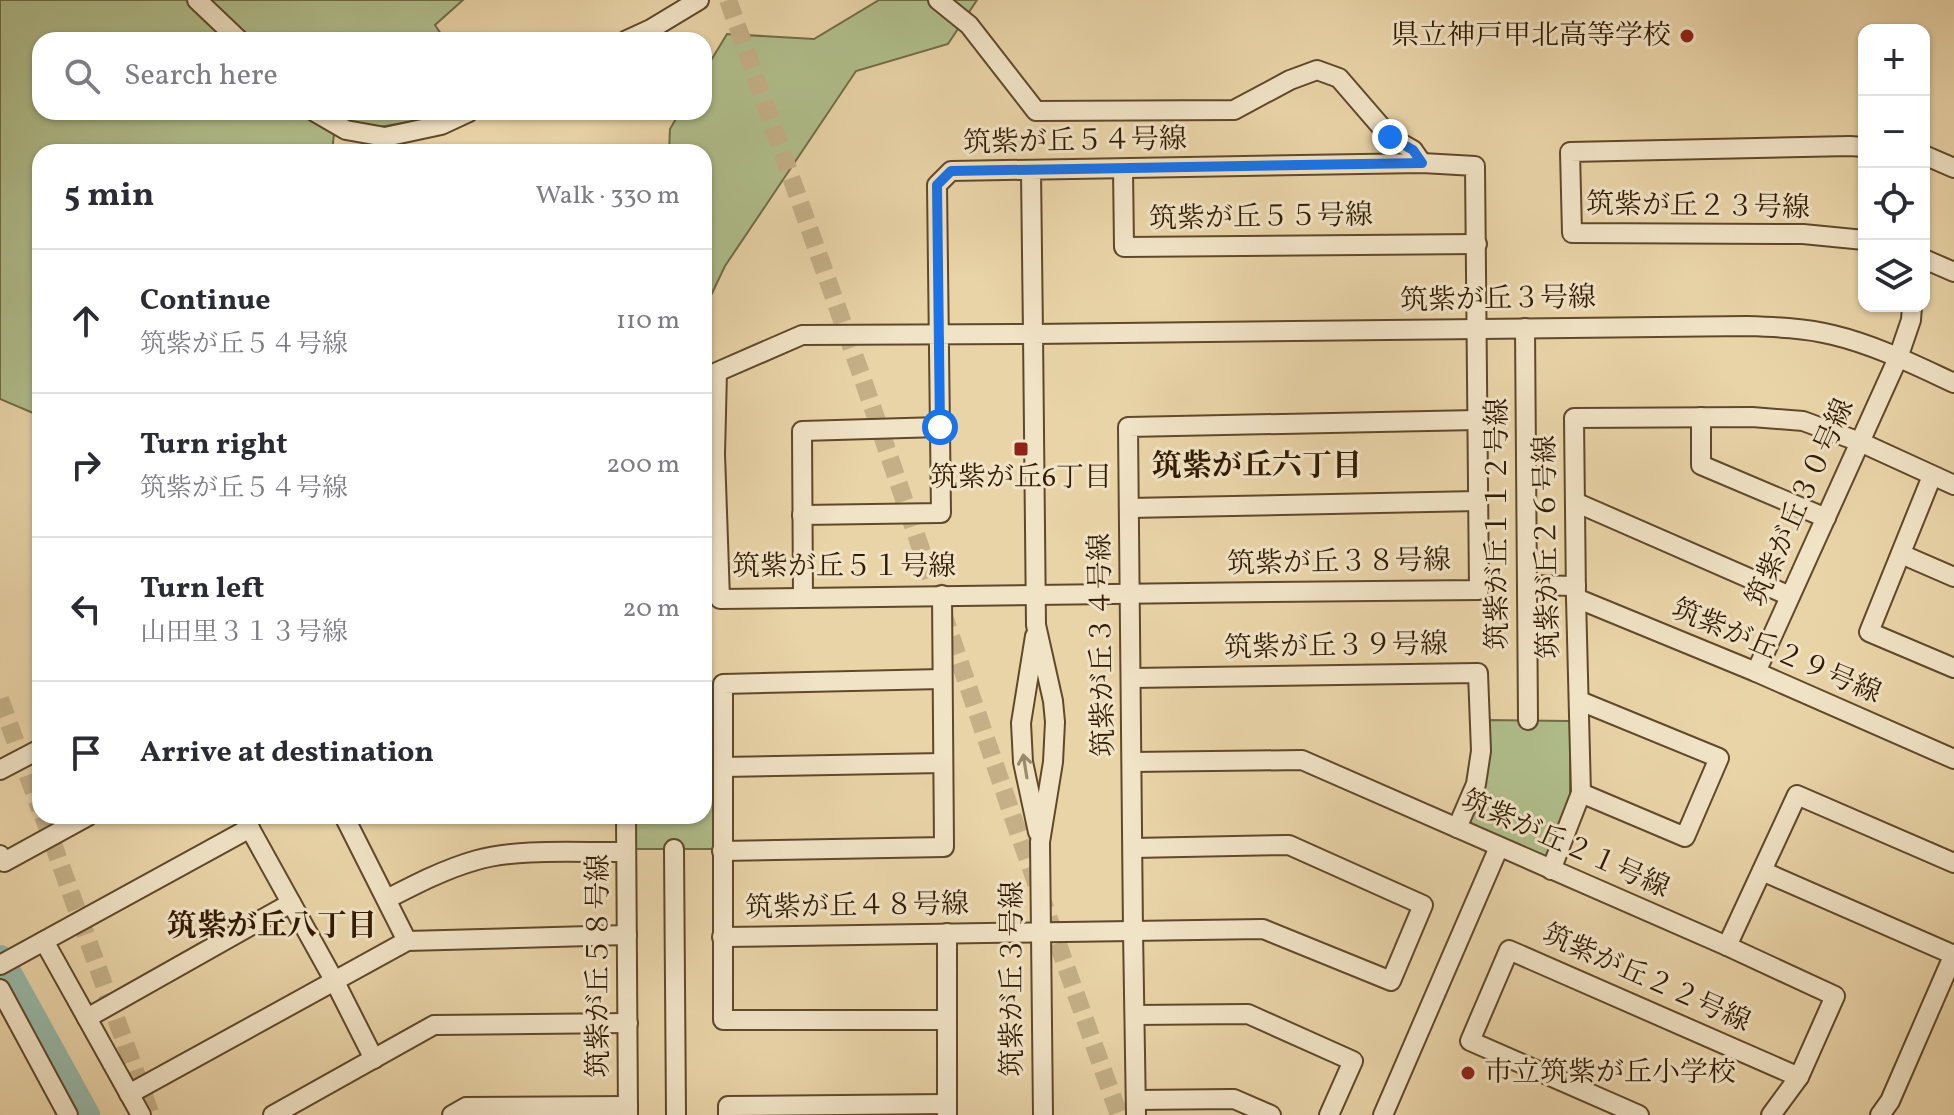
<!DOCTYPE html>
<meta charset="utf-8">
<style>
body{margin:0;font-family:Vollkorn,"Noto Serif JP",serif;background:#f2f2f3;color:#2b2b33}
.controls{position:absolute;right:24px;top:24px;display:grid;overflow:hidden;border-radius:16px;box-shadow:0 2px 6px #0004}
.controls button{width:72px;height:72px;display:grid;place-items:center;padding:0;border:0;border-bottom:2px solid #e1e1e2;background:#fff;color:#2b2b33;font:40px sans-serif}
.stop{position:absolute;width:24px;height:24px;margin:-18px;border:6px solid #1a73e8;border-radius:50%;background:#fff}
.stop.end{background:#1a73e8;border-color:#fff;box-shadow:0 2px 8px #0008}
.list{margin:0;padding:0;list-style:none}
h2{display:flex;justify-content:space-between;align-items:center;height:104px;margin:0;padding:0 32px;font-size:34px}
h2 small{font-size:26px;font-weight:400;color:#7c7c81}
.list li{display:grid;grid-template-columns:52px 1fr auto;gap:24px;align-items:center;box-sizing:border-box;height:144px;padding:0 32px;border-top:2px solid #e1e1e2}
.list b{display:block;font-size:30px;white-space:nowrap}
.list p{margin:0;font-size:26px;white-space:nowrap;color:#7c7c81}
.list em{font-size:26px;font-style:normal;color:#7c7c81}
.icon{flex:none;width:44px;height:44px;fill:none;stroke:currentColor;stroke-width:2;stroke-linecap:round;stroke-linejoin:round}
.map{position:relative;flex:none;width:1954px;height:1115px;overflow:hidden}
.search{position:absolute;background:#fff;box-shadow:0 2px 6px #0004;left:32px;top:32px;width:680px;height:88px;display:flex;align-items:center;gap:20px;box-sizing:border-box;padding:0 28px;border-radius:24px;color:#7c7c81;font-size:30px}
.panel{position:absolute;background:#fff;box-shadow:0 2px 6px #0004;left:32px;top:144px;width:680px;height:680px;border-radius:24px}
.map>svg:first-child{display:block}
</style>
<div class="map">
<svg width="1954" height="1115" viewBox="0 0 1954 1115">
<rect width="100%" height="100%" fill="#e9d4a8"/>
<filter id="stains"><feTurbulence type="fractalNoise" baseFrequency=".0025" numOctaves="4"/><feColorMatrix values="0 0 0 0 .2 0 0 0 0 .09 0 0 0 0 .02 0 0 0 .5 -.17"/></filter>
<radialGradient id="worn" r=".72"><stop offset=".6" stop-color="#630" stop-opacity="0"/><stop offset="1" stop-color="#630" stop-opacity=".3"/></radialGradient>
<g fill="#b0be8c" stroke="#716c46" stroke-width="2">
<polygon points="0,0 463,0 435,25 445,40 40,40 40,112 449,112 448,116 334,134 332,152 40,152 40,416 0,399"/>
<polygon points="879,0 977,0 948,44 856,71 725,266 704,310 704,152 669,152 670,129 680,112 704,112 704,72 727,34 814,39"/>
<polygon points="704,703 713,703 714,849 632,849 632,816 704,816"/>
<polygon points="1487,720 1570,721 1570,807 1551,855 1543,859 1473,828 1469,819"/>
</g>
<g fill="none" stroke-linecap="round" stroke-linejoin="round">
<polyline stroke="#97b8a8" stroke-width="28" points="0,959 86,1115"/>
<g stroke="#c4af86" stroke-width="18" stroke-dasharray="18 9" stroke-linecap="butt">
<polyline points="728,0 861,374 1018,832 1119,1115"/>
<polyline points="0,699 40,809"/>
<polyline points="43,816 151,1115"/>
</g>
<g stroke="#60482a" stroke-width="22">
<g id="minor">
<polyline points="197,0 239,40"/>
<polyline points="938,0 969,25 1036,111 1234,110 1290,80 1317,70 1339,78 1390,137 1413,150 1422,163"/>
<polyline points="627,40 651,29 699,0"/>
<polyline points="315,112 346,130 385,137 441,125 469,112"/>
<polyline points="1864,147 1850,146 1570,152 1572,233 1803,234 1864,240"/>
<polyline points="1924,155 1954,168"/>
<polyline points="1123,169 1124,247 1477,244"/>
<polyline points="1924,259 1954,272"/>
<polyline points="1525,328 1528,720"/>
<polyline points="1701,417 1701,465 1826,518"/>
<polyline points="1932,476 1869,632 1954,668"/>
<polyline points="1575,502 1790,596"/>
<polyline points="1129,508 1478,501"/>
<path d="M802,515L941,513L937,185L951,171L1422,163L1475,166L1479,590C1226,593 973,594 720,599L715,454L717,372L802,335L1033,334L1031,171"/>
<polyline points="1901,554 1954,577"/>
<polyline points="1527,585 1576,586"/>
<polyline points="803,597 802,431 940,427"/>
<polyline points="1576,598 1756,672 1954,759"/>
<polyline points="1035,636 1021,723 1023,762 1038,832"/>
<polyline points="1756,672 1898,358 1911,320 1912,306"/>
<polyline points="1131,678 1478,673 1481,751 1476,784 1457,828"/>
<polyline points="942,679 723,684 723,1020 947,1020"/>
<polyline points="1580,701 1719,758 1685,837 1581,793"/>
<polyline points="1132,762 1302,760 1727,946 1835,996 1799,1077 1771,1115"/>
<polyline points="723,767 943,763"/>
<polyline points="0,770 40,749"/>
<polyline points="243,816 335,982 374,1059"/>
<polyline points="344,816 407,941"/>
<polyline points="626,816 628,1115"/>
<polyline points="674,849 676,1115"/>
<polyline points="722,851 944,847 942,595"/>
<polyline points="0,855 4,862 88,816"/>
<polyline points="1551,870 1581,793 1576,598 1574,418 1752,417 1803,421 1860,442 1954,485"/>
<polyline points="1762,871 1954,955"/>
<path d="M387,899C416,884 445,869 477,860C518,848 582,853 626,852"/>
<polyline points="722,937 1263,929 1391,981 1423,905 1289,845 1133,848"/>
<polyline points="44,941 141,1115"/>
<polyline points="1727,946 1797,795 1954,863"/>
<polyline points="0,965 250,828"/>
<polyline points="0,989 68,1115"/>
<polyline points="1135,1015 1248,1014 1353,1061 1329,1115"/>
<polyline points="87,1018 291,903"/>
<polyline points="129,1094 407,941 627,935"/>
<polyline points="1136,1100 1234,1099 1271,1115"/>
<polyline points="273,1115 434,1025 628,1023"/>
<polyline points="452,1115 466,1107 628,1106"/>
<polyline points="728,1115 728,1106 947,1104"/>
<polyline points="947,1115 947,933"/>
<path d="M1043,1115L1040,842L1053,762L1055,722L1053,701L1036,625L1033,334L1747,326C1776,327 1805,328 1833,335C1875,345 1915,365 1954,383"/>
<polyline points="1136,1115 1133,931 1128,427 1477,420"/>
<polyline points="1383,1115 1499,847"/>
<polyline points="1639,1115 1470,1041 1509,950 1799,1077"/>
<polyline points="1880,1115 1890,1101 1954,954"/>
</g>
</g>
<use href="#minor" stroke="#f1e3c6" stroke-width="18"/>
</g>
<defs><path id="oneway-shaft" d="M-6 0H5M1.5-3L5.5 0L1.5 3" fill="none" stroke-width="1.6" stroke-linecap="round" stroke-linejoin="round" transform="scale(2)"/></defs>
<use stroke="#9b896d" href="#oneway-shaft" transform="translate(1025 766) rotate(-99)"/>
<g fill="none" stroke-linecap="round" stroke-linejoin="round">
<polyline stroke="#1a73e8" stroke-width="10" points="940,427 937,185 951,171 1422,163 1413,150 1390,137"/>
</g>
<g fill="#8f2418" stroke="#f1e3c6" stroke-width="3">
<circle cx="1687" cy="36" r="8"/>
<rect x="1013" y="441" width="16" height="16" rx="4"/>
<circle cx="1468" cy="1073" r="8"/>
</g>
<g text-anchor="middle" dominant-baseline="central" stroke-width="6" stroke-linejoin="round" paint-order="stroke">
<g font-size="28" fill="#321a00" stroke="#f1e3c6" text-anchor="end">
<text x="1671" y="36">県立神戸甲北高等学校</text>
<text x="1021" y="478" text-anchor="middle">筑紫が丘6丁目</text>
<text x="1484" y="1073" text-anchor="start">市立筑紫が丘小学校</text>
</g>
<g font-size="28" fill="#321a00" stroke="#f1e3c6">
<text transform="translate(1075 142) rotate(-1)">筑紫が丘５４号線</text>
<text transform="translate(1698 207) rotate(1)">筑紫が丘２３号線</text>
<text transform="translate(1261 218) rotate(-1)">筑紫が丘５５号線</text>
<text transform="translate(1498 300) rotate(-1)">筑紫が丘３号線</text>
<text transform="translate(1801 503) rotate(-66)">筑紫が丘３０号線</text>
<text transform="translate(1498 524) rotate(-90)">筑紫が丘１１２号線</text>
<text transform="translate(1548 547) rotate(-91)">筑紫が丘２６号線</text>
<text transform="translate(1339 563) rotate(-1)">筑紫が丘３８号線</text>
<text x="844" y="567">筑紫が丘５１号線</text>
<text transform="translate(1103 645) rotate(-91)">筑紫が丘３４号線</text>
<text transform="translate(1336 647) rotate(-1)">筑紫が丘３９号線</text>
<text transform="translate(1776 652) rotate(23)">筑紫が丘２９号線</text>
<text transform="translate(1565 845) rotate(24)">筑紫が丘２１号線</text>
<text transform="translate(857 907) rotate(-1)">筑紫が丘４８号線</text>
<text transform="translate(599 966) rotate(-90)">筑紫が丘５８号線</text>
<text transform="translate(1013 979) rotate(-90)">筑紫が丘３号線</text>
<text transform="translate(1646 979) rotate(24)">筑紫が丘２２号線</text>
</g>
<g font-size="30" font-weight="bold" fill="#321a00" stroke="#f1e3c6">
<text x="1257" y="467">筑紫が丘六丁目</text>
<text x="272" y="927">筑紫が丘八丁目</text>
</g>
</g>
<rect width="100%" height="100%" filter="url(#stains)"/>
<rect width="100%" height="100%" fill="url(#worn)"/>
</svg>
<div class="controls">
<button>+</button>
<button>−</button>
<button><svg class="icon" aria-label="locate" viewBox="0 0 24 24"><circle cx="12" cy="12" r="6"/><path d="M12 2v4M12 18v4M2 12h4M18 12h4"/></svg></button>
<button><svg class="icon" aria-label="layers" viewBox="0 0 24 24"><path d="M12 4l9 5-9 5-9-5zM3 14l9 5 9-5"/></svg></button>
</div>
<div class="stop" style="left:940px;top:427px"></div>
<div class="stop end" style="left:1390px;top:137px"></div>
<div class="search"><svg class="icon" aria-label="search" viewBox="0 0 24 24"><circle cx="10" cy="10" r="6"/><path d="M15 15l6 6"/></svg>Search here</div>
<section class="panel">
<h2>5 min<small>Walk · 330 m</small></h2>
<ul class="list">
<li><svg class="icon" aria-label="ahead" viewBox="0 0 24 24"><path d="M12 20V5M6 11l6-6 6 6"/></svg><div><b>Continue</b><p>筑紫が丘５４号線</p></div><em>110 m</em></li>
<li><svg class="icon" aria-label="right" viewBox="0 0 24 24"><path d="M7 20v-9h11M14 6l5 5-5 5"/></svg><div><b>Turn right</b><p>筑紫が丘５４号線</p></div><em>200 m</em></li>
<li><svg class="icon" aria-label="left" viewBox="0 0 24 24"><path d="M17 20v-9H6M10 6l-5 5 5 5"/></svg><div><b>Turn left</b><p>山田里３１３号線</p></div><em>20 m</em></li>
<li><svg class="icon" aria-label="arrive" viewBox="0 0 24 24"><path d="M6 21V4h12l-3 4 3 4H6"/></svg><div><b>Arrive at destination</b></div></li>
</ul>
</section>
</div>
